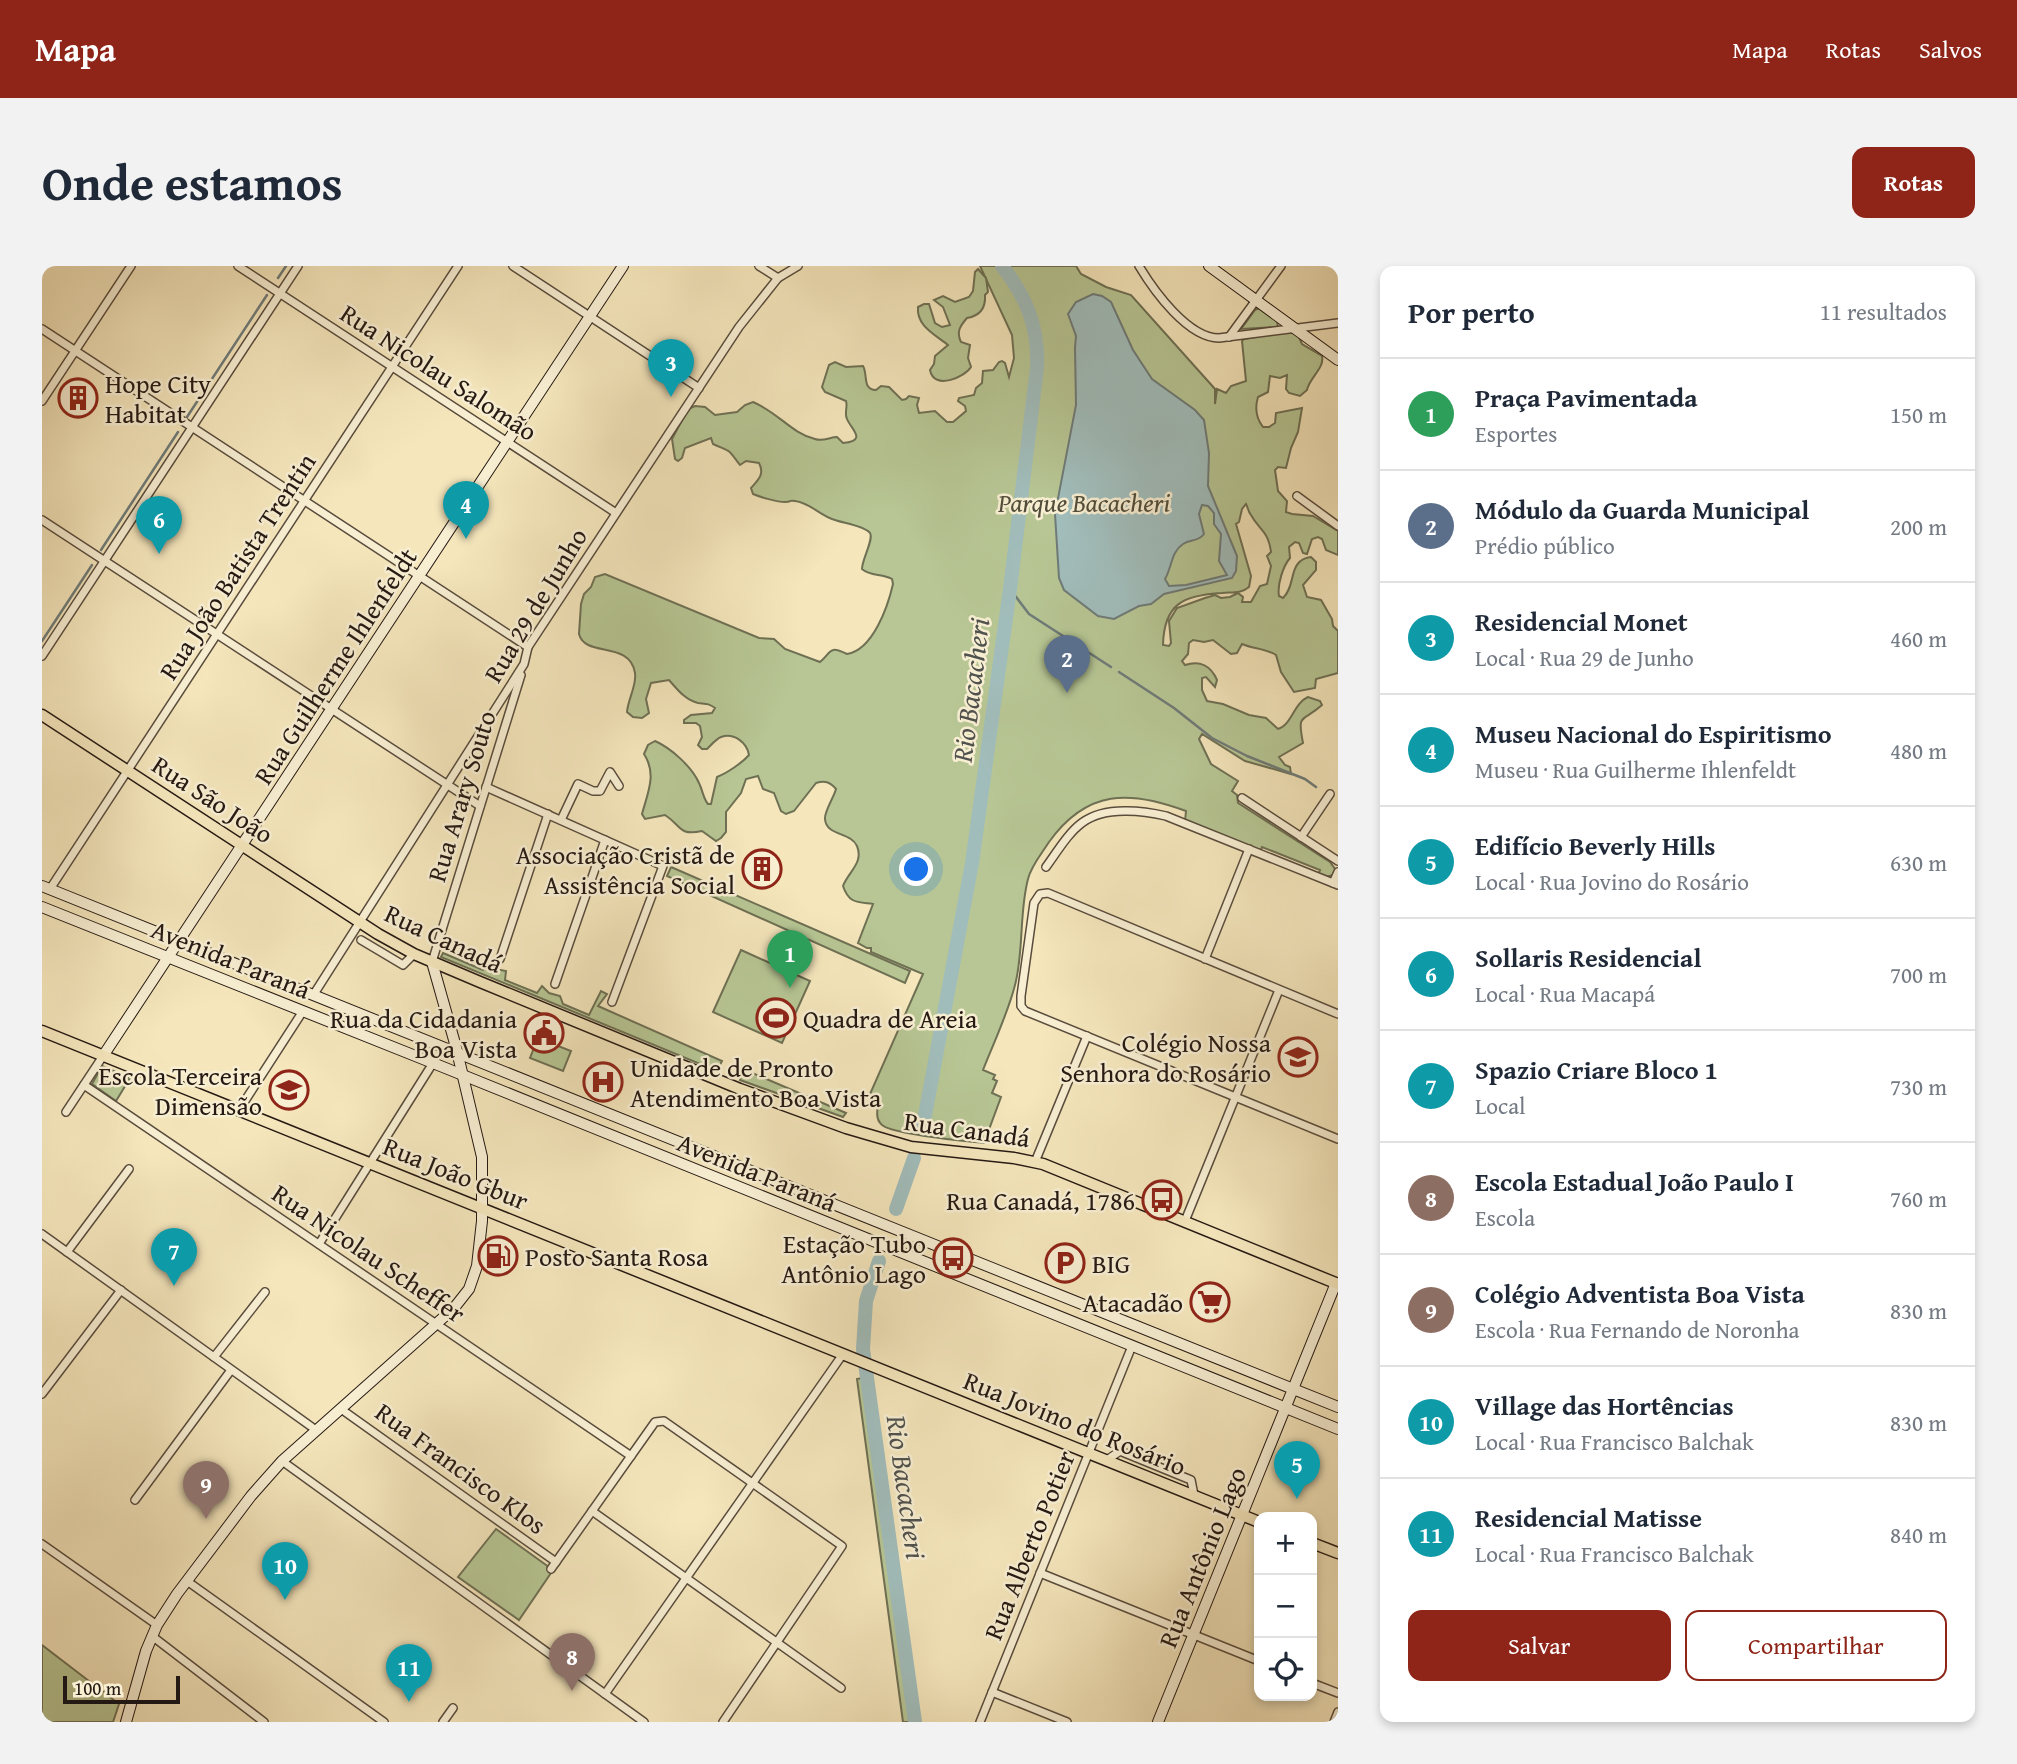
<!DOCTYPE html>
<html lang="pt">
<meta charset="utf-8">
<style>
body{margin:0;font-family:"Gentium Book Plus",serif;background:#f2f2f3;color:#1f2937}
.controls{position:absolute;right:21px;bottom:21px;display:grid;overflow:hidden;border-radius:14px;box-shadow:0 4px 10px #0003}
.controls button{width:63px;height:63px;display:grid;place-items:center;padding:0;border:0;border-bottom:2px solid #e0e1e3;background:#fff;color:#1f2937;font:35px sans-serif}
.scale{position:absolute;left:21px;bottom:18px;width:117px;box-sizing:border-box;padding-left:7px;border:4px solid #251913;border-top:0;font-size:19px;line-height:24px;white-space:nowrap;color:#251913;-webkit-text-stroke:5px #f8efd3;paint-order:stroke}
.you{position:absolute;left:875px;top:604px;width:24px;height:24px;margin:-18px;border:5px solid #fff;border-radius:50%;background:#1a73e8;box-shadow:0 0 0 10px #1a73e833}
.badge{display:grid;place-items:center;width:46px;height:46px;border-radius:50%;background:#8f2418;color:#fff;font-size:23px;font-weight:700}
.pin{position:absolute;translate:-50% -58px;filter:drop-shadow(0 2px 4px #0008)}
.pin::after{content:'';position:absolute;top:37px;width:24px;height:21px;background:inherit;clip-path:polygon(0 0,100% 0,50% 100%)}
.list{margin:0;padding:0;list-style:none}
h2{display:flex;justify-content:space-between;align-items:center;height:91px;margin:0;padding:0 28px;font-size:30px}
h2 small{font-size:23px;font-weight:400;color:#747a83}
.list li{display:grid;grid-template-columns:46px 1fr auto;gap:21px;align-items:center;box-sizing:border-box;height:112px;padding:0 28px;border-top:2px solid #e0e1e3}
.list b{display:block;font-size:26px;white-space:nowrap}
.list p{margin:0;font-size:23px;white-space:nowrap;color:#747a83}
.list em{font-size:23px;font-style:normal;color:#747a83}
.actions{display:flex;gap:14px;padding:21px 28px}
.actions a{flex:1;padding:16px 0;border:2px solid #8f2418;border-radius:14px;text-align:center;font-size:24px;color:#8f2418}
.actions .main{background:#8f2418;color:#fff}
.icon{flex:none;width:38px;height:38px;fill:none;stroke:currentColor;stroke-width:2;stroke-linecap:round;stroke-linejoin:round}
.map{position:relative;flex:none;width:1296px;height:1456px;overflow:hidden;border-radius:14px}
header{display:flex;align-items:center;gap:42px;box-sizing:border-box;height:98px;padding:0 35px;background:#8f2418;color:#fff}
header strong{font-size:33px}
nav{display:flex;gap:38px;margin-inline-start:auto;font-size:24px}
.intro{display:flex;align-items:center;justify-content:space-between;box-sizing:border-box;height:168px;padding:0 42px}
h1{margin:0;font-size:49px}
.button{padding:18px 32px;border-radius:14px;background:#8f2418;color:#fff;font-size:24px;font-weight:700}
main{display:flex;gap:42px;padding:0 42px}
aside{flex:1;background:#fff;border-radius:14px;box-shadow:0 4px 10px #0003}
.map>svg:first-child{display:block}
</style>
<header>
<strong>Mapa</strong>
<nav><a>Mapa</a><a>Rotas</a><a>Salvos</a></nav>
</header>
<div class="intro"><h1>Onde estamos</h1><a class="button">Rotas</a></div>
<main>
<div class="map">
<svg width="1296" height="1456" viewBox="0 0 1296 1456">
<rect width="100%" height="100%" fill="#f5e6bc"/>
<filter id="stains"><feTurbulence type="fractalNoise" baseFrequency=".00286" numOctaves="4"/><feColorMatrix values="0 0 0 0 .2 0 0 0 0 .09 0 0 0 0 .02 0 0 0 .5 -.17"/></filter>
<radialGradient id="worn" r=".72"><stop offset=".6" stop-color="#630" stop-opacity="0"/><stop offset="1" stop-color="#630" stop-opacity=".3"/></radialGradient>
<g fill="#b7c694" stroke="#6e7054" stroke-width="2" fill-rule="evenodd">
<path d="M938,0H1034L1039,8L1064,21L1089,29L1173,123V138L1175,123L1184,127L1189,120L1204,115L1200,75L1202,73L1247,65L1256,69L1260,78L1280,90C1283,102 1267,112 1265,124L1258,130L1247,127L1244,123L1245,109L1238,112L1228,110L1226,126L1216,131C1213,141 1214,152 1221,161H1227L1233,157L1234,147L1260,142L1256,166L1249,182L1244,202L1236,201L1233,204L1236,225L1245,235L1244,246L1250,248L1271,250L1296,265V289L1284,284L1280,273L1276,271L1270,273L1265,288L1261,287L1257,277L1253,276L1247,281L1248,292C1241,300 1235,319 1237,330L1241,332C1255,319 1245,294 1269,291L1274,296V304L1261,319L1265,331L1279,334L1290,353L1291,360L1296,365V407L1274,413L1273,422L1252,426L1239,406L1234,389C1223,382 1211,383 1200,378L1195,387L1189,388L1171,374L1162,376L1151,374L1147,377L1146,388L1140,395L1143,399C1158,394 1169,400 1175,414L1173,421L1164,411L1160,412V424L1165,435L1181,438L1207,449L1224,452L1236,463C1249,460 1252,437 1266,431L1278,435L1280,439C1260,457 1255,446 1261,477L1237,491L1243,499L1248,501L1249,508L1203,495L1160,468L1157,473L1169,498L1196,515L1190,525L1195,529L1196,537L1288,596L1293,603L1291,609L1284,611L1276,609L1278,604L1220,581L1218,586L1143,555L1144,545C1088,524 1045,523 1007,576C1000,587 989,600 986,613C977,647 982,685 973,719C966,747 952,776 941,804L953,809L951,813L955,815L950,827L959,831L942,877C924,875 852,869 840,859C833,853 835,842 838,834L828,828L881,708L829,686V682H825L816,677L831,638C816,636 807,638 801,620C806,606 822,597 815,580C809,566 784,570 783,553C782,546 792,531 794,523C788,516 783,514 774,517L752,545L744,548L739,545L732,527L721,523L716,510L704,513L699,527L684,546V566L679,572L674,575L660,565C636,570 640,560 623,549L603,553L600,548C606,526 615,508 602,488L606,479L613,475C629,482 650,501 657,517C661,525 661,532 666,538H669L675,511C685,507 700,497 707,489C705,477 692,466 679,471C674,473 670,478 665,483H660L656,479L660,471L658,460L654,457H642V454L649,449L670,447L673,442C666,437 664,438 656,437C643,434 635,423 627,414L609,417L604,433L607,447L600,452L591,451L585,446C586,433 595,419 593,407C588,374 543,392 537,368L539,338L542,328L549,321L553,311L563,308L717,372L732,373L743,383L778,396C790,386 786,379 805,388C831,384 846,340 851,318L850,313C840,307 829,311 820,303C820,293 832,273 828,267C823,260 801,257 793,254C778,250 769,237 753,235C745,234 751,236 743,236C735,236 718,231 711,228L709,222C716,214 723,208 717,197L704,195L698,199C685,182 691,187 671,178L669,172L643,182L640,192L636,195L633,193L630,173L646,143L653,140L663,141L673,149L695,146L703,139L711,136C737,147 749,167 773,173C781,176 788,171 795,171L801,177C826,175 809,163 805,153C802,147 806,141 804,135L783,126L780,121L787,99L793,96L804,101L821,100C826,108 820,124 834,124L839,120L847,121L860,134L864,133L867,130L877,132L875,139L877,147L893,145L905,156H911L924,145L923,140L916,135L917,132L932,129L934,122L940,117L941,105L951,104L957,96L960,95L963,97L967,111L972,92L970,69ZM1204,238C1206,241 1206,246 1209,249C1217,264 1226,264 1229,286L1225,290L1229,300L1225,318L1218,320L1209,336H1200L1201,331L1196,327L1188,331L1179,332L1173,329L1163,332L1135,342L1127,355L1129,377L1127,380L1121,379C1122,338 1141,329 1180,327C1189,326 1199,328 1207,321L1209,310L1194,258L1197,256L1200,243Z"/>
<path d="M936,3L944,12L946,26L943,29C944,43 937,50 925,52C918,60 914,66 919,76L928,79L926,92L929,101C923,111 892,125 888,104L892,98L893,90L906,79C894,69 874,60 876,41L882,38H887L893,57L900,61L908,59L901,41L892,34L901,30L913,36L927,31L931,25L933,6Z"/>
<polygon points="1217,42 1235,55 1236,61 1199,63 1213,44"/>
<polygon points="629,601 868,705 863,717 625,610"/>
<polygon points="699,684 768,715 740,777 671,746"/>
<polygon points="401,687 441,704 446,696 453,703 464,705 463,714 495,727 500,720 507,727 518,730 521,738 547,749 559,725 565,728 556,740 680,795 675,805 399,691"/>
<polygon points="496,772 529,785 521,805 488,792"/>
<polygon points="60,800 88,812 74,835 50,818"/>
<polygon points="701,803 804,847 801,851 698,814"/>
<polygon points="820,1112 870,1456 861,1456 815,1113"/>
<polygon points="454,1263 511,1304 477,1354 416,1311"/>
<polygon points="0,1379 77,1438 71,1456 0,1456"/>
</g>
<path fill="#a1bdbb" stroke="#6f7b78" stroke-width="2" fill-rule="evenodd" d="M1051,28L1060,30L1069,36L1091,84L1110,113L1153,144L1162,154L1167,187L1166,220L1195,290L1194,305L1190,312L1122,328L1109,338L1097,340L1072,353L1056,350L1022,324L1017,312L1013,248L1034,139L1033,82L1034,70L1026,48L1034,36ZM1160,239L1166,240L1172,247V258L1179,268L1177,295L1185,309L1144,319L1127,320L1123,313C1130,301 1129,286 1141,278C1149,273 1156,276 1162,268L1157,248Z"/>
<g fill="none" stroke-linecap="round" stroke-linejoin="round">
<g stroke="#6f7b78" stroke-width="2.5">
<polyline points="236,12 244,0"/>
<polyline points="145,151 225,29"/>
<polyline points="59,284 136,166"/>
<polyline points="968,323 987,348 1069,401"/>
<polyline points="0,375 50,299"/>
<polyline points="1077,406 1132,442 1170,472 1205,490 1263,513 1274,521"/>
</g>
<g stroke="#a1bdbb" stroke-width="14">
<path d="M881,860L930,597L968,323L995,102C997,62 985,32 960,0"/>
<polyline points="854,943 872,892"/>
<polyline points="837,995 824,1035 821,1083 873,1456"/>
</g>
<g stroke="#594c3d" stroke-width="10">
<g id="street">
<polyline points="196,0 574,247"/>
<polyline points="471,0 657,122"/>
<polyline points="717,0 736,12"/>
<path d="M1097,0C1112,25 1146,72 1177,72L1296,57"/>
<polyline points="0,63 486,381"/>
<polyline points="1187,71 1239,0"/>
<polyline points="0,135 89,0"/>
<polyline points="1255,230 1296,260"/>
<polyline points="0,254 438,540"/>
<polyline points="0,390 256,0"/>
<polyline points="444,521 621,600 570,736"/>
<polyline points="1200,532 1296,595"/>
<polyline points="519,554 536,518 551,525 558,525 568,506 577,520"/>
<polyline points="1259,571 1288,528"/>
<path d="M1004,601C1029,566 1039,544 1085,545C1098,545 1111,547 1124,550L1296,619"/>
<polyline points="1291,617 1296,606"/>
<polyline points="8,623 416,0"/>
<polyline points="319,674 361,699 372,688"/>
<polyline points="458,693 506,548"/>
<polyline points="1163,693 1207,583"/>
<polyline points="390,696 479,409"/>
<polyline points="513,718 563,574"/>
<polyline points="272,728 482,398 486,381 697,61 736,12 756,0"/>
<polyline points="1296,748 1006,627 998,628 992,637 979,730 979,740 983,745 1296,873"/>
<polyline points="42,819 589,1190"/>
<polyline points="197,844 261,745"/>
<polyline points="24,846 61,790"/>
<polyline points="993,896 1045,770"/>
<polyline points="1143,955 1237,724"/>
<polyline points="0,968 274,1164"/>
<polyline points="277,978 391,797"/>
<polyline points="25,986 87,903"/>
<polyline points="172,1091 223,1026"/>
<polyline points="0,1128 79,1024"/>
<polyline points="299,1143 514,1296"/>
<polyline points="1065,1194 1078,1185 1149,1214 1152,1229"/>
<polyline points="240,1195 602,1456"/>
<polyline points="93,1234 189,1104"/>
<polyline points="550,1245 799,1422"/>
<polyline points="0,1278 115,1359"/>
<polyline points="509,1303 613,1156 622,1155 800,1280 681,1456"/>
<polyline points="998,1307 1217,1395"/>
<polyline points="145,1315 342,1456"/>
<polyline points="110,1370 222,1456"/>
<polyline points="1270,1417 1296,1427"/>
<polyline points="950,1426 1025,1456"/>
<polyline points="563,1428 801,1088"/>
<polyline points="401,1456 411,1442"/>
<polyline points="938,1456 1090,1080"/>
<polyline points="1292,1456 1296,1446"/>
</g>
</g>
<g stroke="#251913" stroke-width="12">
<g id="secondary">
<polyline points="1167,0 1296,94"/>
<polyline points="0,620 1296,1141"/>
<polyline points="0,641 391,797 1296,1163"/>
<polyline points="61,790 581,0"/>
<polyline points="84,1456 104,1385 115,1359 135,1328 209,1230 240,1195 412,1042 427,1023 435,1000 440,955 440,891 414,781 390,696"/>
<polyline points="1116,1456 1294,1017"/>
</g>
</g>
<g stroke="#251913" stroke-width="13">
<g id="primary">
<polyline points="0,449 336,668 372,688 438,716 698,823 804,862 869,881 972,892 1001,898 1296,1018"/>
<polyline points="0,765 1217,1256"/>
<polyline points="1270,1277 1296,1287"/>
</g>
</g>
<use href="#street" stroke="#f8efd3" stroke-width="7"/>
<use href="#secondary" stroke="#f8efd3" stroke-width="10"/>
<use href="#primary" stroke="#f5e6bc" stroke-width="10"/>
</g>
<defs>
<g id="building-ring" transform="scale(2.0125)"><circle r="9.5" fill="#f8efd3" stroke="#8f2418" stroke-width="1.5"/><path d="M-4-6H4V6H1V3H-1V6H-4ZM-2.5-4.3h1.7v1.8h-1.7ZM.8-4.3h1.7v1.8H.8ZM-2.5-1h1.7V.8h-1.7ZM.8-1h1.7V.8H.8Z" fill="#8f2418"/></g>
<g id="stadium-ring" transform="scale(2.0125)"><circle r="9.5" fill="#f8efd3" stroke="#8f2418" stroke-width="1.5"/><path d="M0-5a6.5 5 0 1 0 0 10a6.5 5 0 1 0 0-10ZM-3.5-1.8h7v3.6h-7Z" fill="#8f2418"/></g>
<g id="civic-ring" transform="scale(2.0125)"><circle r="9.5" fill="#f8efd3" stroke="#8f2418" stroke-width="1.5"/><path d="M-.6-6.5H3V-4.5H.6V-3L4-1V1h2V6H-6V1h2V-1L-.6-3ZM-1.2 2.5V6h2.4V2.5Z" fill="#8f2418"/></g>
<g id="school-ring" transform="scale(2.0125)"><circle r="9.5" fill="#f8efd3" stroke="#8f2418" stroke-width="1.5"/><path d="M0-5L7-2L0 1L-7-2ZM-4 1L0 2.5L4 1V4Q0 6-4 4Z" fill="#8f2418"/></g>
<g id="hospital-ring" transform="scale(2.0125)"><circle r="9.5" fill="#f8efd3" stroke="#8f2418" stroke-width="1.5"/><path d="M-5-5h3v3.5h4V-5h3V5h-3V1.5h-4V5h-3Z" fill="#8f2418"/></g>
<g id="bus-ring" transform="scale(2.0125)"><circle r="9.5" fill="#f8efd3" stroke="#8f2418" stroke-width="1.5"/><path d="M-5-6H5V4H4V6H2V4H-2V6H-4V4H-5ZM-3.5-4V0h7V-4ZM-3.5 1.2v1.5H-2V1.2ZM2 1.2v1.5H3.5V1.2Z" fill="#8f2418"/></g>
<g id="fuel-ring" transform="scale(2.0125)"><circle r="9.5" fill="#f8efd3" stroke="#8f2418" stroke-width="1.5"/><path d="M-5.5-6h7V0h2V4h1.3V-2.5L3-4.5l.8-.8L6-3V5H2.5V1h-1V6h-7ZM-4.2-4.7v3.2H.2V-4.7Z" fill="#8f2418"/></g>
<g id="parking-ring" transform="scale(2.0125)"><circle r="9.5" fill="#f8efd3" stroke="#8f2418" stroke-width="1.5"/><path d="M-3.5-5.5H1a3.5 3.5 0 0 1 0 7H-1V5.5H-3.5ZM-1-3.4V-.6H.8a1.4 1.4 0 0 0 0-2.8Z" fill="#8f2418"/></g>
<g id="supermarket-ring" transform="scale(2.0125)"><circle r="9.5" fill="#f8efd3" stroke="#8f2418" stroke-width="1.5"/><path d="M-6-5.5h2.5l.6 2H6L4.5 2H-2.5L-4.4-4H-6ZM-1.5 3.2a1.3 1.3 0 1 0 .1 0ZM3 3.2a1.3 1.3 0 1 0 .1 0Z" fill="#8f2418"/></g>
</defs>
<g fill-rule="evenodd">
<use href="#building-ring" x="36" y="132"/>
<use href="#building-ring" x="720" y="603"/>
<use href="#stadium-ring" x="734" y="752"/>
<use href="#civic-ring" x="502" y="767"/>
<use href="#school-ring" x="1256" y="791"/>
<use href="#hospital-ring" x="561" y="816"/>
<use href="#school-ring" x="247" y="824"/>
<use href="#bus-ring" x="1120" y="934"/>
<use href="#fuel-ring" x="456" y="990"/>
<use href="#bus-ring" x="911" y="992"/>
<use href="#parking-ring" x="1023" y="997"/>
<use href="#supermarket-ring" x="1168" y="1036"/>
</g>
<g text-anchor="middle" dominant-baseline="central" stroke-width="5" stroke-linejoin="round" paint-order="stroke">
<g font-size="26" fill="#251913" stroke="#f8efd3">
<text transform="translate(397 106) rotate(33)">Rua Nicolau Salomão</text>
<text transform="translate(195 300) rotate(-57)">Rua João Batista Trentin</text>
<text transform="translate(493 339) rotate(-59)">Rua 29 de Junho</text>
<text transform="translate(293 400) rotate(-57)">Rua Guilherme Ihlenfeldt</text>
<text transform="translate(419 530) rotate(-73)">Rua Arary Souto</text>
<text transform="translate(171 533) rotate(33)">Rua São João</text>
<text transform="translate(402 672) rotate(25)">Rua Canadá</text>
<text transform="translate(189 693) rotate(22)">Avenida Paraná</text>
<text transform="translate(925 863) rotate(8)">Rua Canadá</text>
<text transform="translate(715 906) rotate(22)">Avenida Paraná</text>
<text transform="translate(414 907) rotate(22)">Rua João Gbur</text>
<text transform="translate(327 987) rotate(34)">Rua Nicolau Scheffer</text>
<text transform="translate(1033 1157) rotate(22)">Rua Jovino do Rosário</text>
<text transform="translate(419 1202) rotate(36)">Rua Francisco Klos</text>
<text transform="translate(987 1279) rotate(-68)">Rua Alberto Potier</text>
<text transform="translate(1160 1291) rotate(-68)">Rua Antônio Lago</text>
</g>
<g font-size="26" fill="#251913" stroke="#f8efd3" text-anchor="end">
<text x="63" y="117" text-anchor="start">Hope City<tspan x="63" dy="30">Habitat</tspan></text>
<text x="693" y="588">Associação Cristã de<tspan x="693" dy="30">Assistência Social</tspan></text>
<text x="475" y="752">Rua da Cidadania<tspan x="475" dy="30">Boa Vista</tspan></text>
<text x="761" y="752" text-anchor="start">Quadra de Areia</text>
<text x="1229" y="776">Colégio Nossa<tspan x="1229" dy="30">Senhora do Rosário</tspan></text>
<text x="588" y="801" text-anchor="start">Unidade de Pronto<tspan x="588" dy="30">Atendimento Boa Vista</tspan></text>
<text x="220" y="809">Escola Terceira<tspan x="220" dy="30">Dimensão</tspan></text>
<text x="1093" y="934">Rua Canadá, 1786</text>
<text x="884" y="977">Estação Tubo<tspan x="884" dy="30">Antônio Lago</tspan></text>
<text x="483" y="990" text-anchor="start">Posto Santa Rosa</text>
<text x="1050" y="997" text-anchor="start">BIG</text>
<text x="1141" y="1036">Atacadão</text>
</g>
<g font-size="26" font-style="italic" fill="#514d3a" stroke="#f8efd3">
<text x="1042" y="236">Parque Bacacheri</text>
</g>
<g font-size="28" font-style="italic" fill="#50524e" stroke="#f8efd3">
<text transform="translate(928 424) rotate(-83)">Rio Bacacheri</text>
<text transform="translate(865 1221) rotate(82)">Rio Bacacheri</text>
</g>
</g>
<rect width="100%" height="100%" filter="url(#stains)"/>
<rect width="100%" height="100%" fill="url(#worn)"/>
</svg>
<div class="controls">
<button>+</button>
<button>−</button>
<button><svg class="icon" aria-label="locate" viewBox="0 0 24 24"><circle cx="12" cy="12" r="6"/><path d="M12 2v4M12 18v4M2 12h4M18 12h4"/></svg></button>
</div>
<div class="scale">100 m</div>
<div class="you"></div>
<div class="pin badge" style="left:748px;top:722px;background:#2e9e5b">1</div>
<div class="pin badge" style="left:1025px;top:427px;background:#5c6f8a">2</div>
<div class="pin badge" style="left:629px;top:131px;background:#0f9aa8">3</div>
<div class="pin badge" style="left:424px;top:273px;background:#0f9aa8">4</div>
<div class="pin badge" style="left:1255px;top:1233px;background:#0f9aa8">5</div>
<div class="pin badge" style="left:117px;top:288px;background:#0f9aa8">6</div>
<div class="pin badge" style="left:132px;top:1020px;background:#0f9aa8">7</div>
<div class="pin badge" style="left:530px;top:1425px;background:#8d6e63">8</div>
<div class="pin badge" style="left:164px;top:1253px;background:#8d6e63">9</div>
<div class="pin badge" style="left:243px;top:1334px;background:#0f9aa8">10</div>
<div class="pin badge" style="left:367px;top:1436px;background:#0f9aa8">11</div>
</div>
<aside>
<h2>Por perto<small>11 resultados</small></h2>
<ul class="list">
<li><span class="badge" style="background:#2e9e5b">1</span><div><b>Praça Pavimentada</b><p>Esportes</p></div><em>150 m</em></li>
<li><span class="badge" style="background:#5c6f8a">2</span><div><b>Módulo da Guarda Municipal</b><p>Prédio público</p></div><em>200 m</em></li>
<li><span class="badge" style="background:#0f9aa8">3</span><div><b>Residencial Monet</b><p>Local · Rua 29 de Junho</p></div><em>460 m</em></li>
<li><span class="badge" style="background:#0f9aa8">4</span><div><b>Museu Nacional do Espiritismo</b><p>Museu · Rua Guilherme Ihlenfeldt</p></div><em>480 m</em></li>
<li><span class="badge" style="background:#0f9aa8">5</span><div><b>Edifício Beverly Hills</b><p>Local · Rua Jovino do Rosário</p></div><em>630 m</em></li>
<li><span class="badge" style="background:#0f9aa8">6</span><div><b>Sollaris Residencial</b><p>Local · Rua Macapá</p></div><em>700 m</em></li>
<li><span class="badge" style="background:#0f9aa8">7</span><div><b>Spazio Criare Bloco 1</b><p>Local</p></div><em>730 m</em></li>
<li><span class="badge" style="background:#8d6e63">8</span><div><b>Escola Estadual João Paulo I</b><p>Escola</p></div><em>760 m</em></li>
<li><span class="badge" style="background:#8d6e63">9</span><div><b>Colégio Adventista Boa Vista</b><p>Escola · Rua Fernando de Noronha</p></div><em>830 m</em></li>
<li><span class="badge" style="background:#0f9aa8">10</span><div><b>Village das Hortências</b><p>Local · Rua Francisco Balchak</p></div><em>830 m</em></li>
<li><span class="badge" style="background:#0f9aa8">11</span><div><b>Residencial Matisse</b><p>Local · Rua Francisco Balchak</p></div><em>840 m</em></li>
</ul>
<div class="actions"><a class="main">Salvar</a><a>Compartilhar</a></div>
</aside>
</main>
